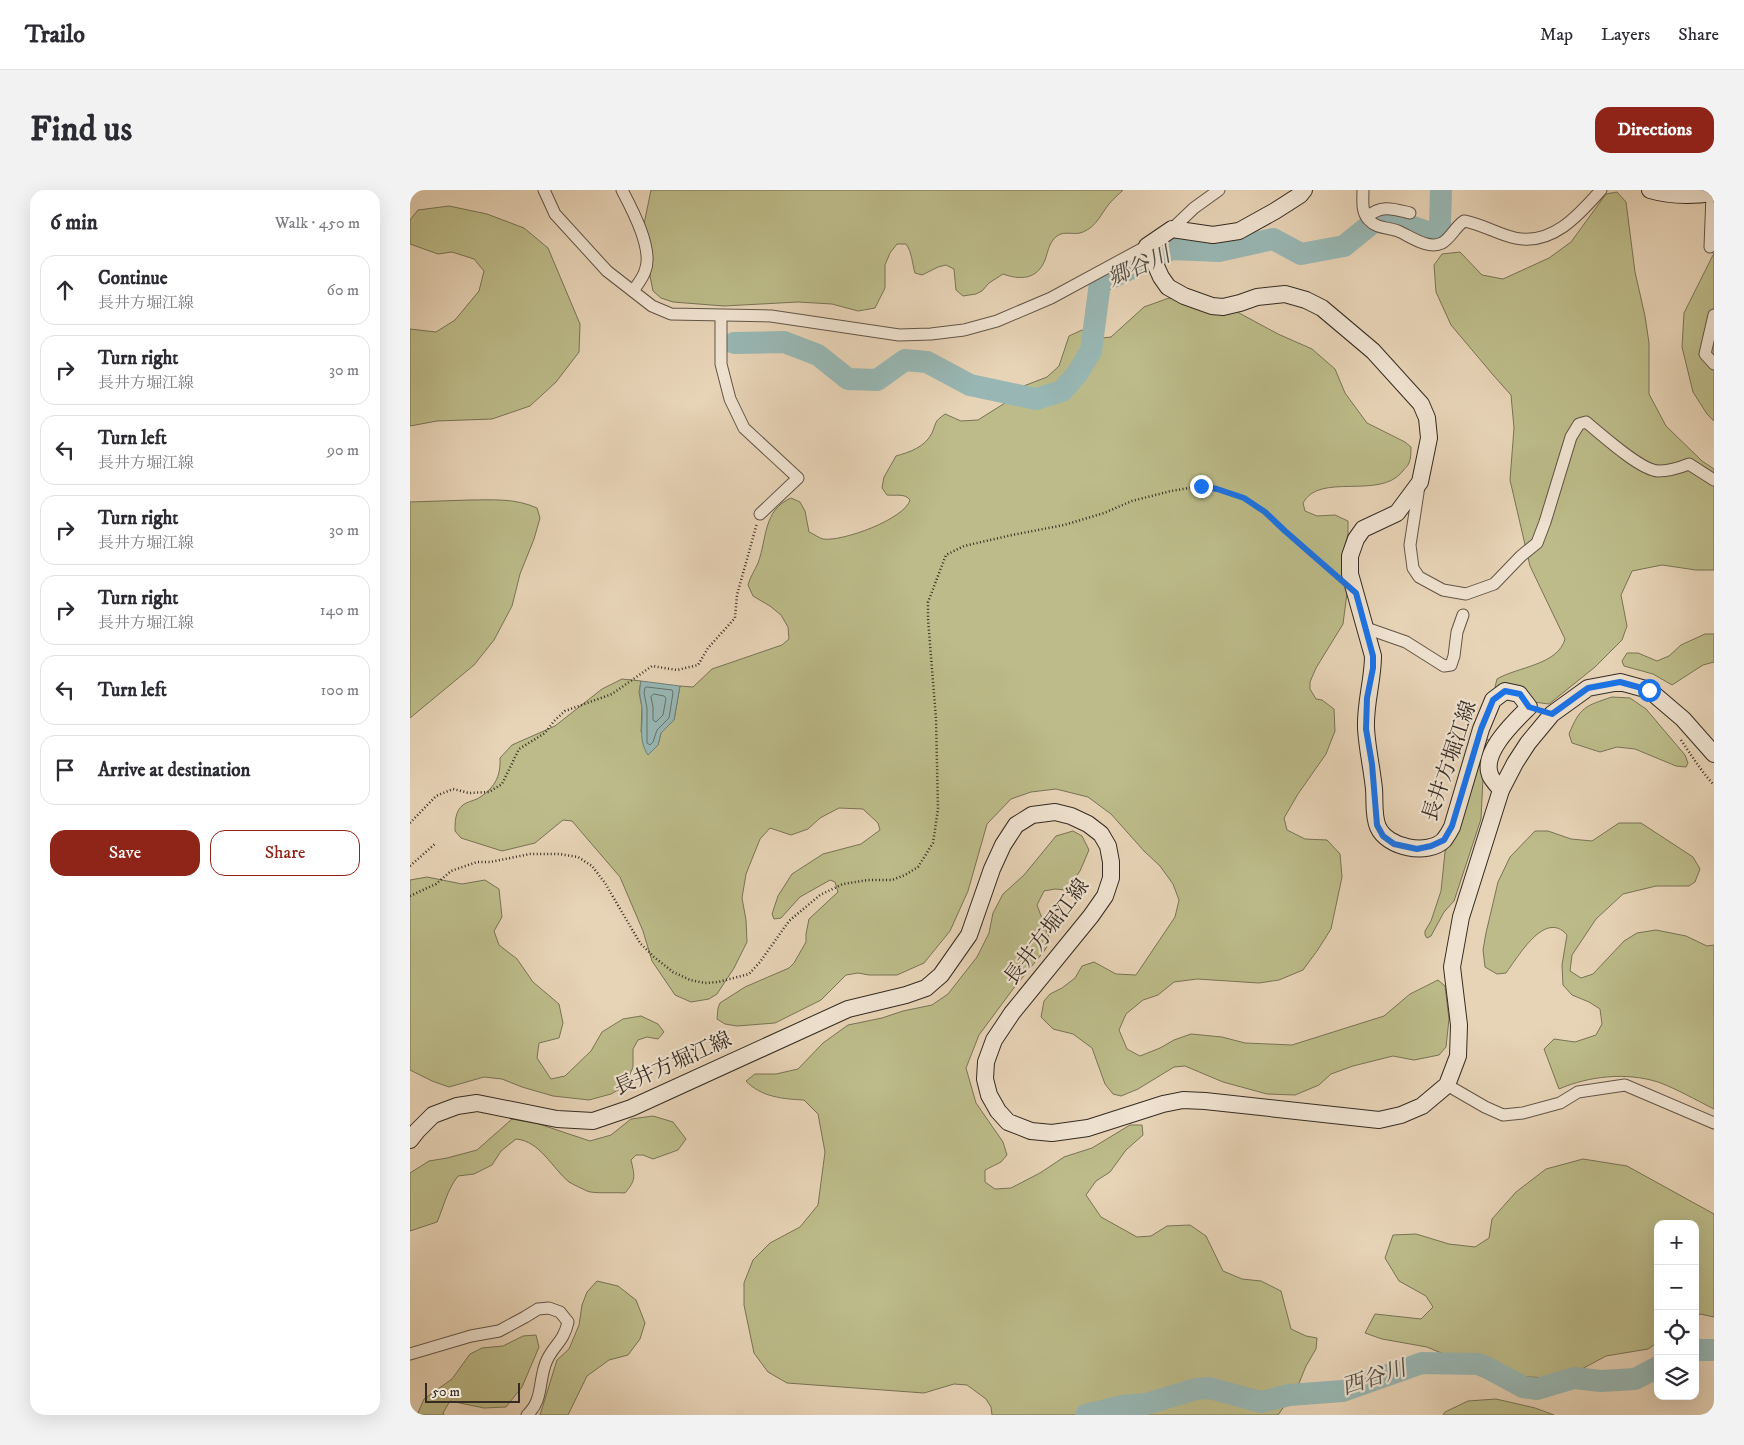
<!DOCTYPE html>
<meta charset="utf-8">
<style>
body{margin:0;font-family:"IM FELL DW Pica","Noto Serif JP",serif;background:#f2f2f3;color:#2b2b33}
.controls{position:absolute;right:15px;bottom:15px;display:grid;overflow:hidden;border-radius:10px;box-shadow:0 5px 20px #0002}
.controls button{width:45px;height:45px;display:grid;place-items:center;padding:0;border:0;border-bottom:1px solid #e1e1e2;background:#fff;color:#2b2b33;font:25px sans-serif}
.scale{position:absolute;left:15px;bottom:12px;width:95px;box-sizing:border-box;padding-left:5px;border:2px solid #352b22;border-top:0;font-size:14px;line-height:18px;white-space:nowrap;color:#352b22;-webkit-text-stroke:4px #efe2d0;paint-order:stroke}
.stop{position:absolute;width:15px;height:15px;margin:-11px;border:4px solid #1a73e8;border-radius:50%;background:#fff}
.stop.end{background:#1a73e8;border-color:#fff;box-shadow:0 1px 5px #0008}
.list{margin:0;padding:0;list-style:none}
h2{display:flex;justify-content:space-between;align-items:center;height:65px;margin:0;padding:0 20px;font-size:21px}
h2 small{font-size:16px;font-weight:400;color:#7c7c81}
.list li{display:grid;grid-template-columns:32px 1fr auto;gap:15px;align-items:center;box-sizing:border-box;height:70px;margin:0 10px 10px;padding:0 10px;border:1px solid #e1e1e2;border-radius:15px}
.list b{display:block;font-size:19px;white-space:nowrap}
.list p{margin:0;font-size:16px;white-space:nowrap;color:#7c7c81}
.list em{font-size:16px;font-style:normal;color:#7c7c81}
.actions{display:flex;gap:10px;padding:15px 20px}
.actions a{flex:1;padding:11px 0;border:1px solid #8f2418;border-radius:15px;text-align:center;font-size:18px;color:#8f2418}
.actions .main{background:#8f2418;color:#fff}
.icon{flex:none;width:28px;height:28px;fill:none;stroke:currentColor;stroke-width:2;stroke-linecap:round;stroke-linejoin:round}
.map{position:relative;flex:none;width:1304px;height:1225px;overflow:hidden;border-radius:15px}
header{display:flex;align-items:center;gap:30px;box-sizing:border-box;height:70px;padding:0 25px;background:#fff;border-bottom:1px solid #e1e1e2}
header strong{font-size:24px}
nav{display:flex;gap:28px;margin-inline-start:auto;font-size:18px}
.intro{display:flex;align-items:center;justify-content:space-between;box-sizing:border-box;height:120px;padding:0 30px}
h1{margin:0;font-size:35px}
.button{padding:12px 22px;border-radius:15px;background:#8f2418;color:#fff;font-size:18px;font-weight:700}
main{display:flex;gap:30px;padding:0 30px}
aside{flex:1;background:#fff;border-radius:15px;box-shadow:0 5px 20px #0002}
.map>svg:first-child{display:block}
</style>
<header>
<strong>Trailo</strong>
<nav><a>Map</a><a>Layers</a><a>Share</a></nav>
</header>
<div class="intro"><h1>Find us</h1><a class="button">Directions</a></div>
<main>
<aside>
<h2>6 min<small>Walk · 450 m</small></h2>
<ul class="list">
<li><svg class="icon" aria-label="ahead" viewBox="0 0 24 24"><path d="M12 20V5M6 11l6-6 6 6"/></svg><div><b>Continue</b><p>長井方堀江線</p></div><em>60 m</em></li>
<li><svg class="icon" aria-label="right" viewBox="0 0 24 24"><path d="M7 20v-9h11M14 6l5 5-5 5"/></svg><div><b>Turn right</b><p>長井方堀江線</p></div><em>30 m</em></li>
<li><svg class="icon" aria-label="left" viewBox="0 0 24 24"><path d="M17 20v-9H6M10 6l-5 5 5 5"/></svg><div><b>Turn left</b><p>長井方堀江線</p></div><em>90 m</em></li>
<li><svg class="icon" aria-label="right" viewBox="0 0 24 24"><path d="M7 20v-9h11M14 6l5 5-5 5"/></svg><div><b>Turn right</b><p>長井方堀江線</p></div><em>30 m</em></li>
<li><svg class="icon" aria-label="right" viewBox="0 0 24 24"><path d="M7 20v-9h11M14 6l5 5-5 5"/></svg><div><b>Turn right</b><p>長井方堀江線</p></div><em>140 m</em></li>
<li><svg class="icon" aria-label="left" viewBox="0 0 24 24"><path d="M17 20v-9H6M10 6l-5 5 5 5"/></svg><div><b>Turn left</b></div><em>100 m</em></li>
<li><svg class="icon" aria-label="arrive" viewBox="0 0 24 24"><path d="M6 21V4h12l-3 4 3 4H6"/></svg><div><b>Arrive at destination</b></div></li>
</ul>
<div class="actions"><a class="main">Save</a><a>Share</a></div>
</aside>
<div class="map">
<svg width="1304" height="1225" viewBox="0 0 1304 1225">
<rect width="100%" height="100%" fill="#e7d3b6"/>
<filter id="stains"><feTurbulence type="fractalNoise" baseFrequency=".004" numOctaves="4"/><feColorMatrix values="0 0 0 0 .2 0 0 0 0 .09 0 0 0 0 .02 0 0 0 .5 -.17"/></filter>
<radialGradient id="worn" r=".72"><stop offset=".6" stop-color="#630" stop-opacity="0"/><stop offset="1" stop-color="#630" stop-opacity=".3"/></radialGradient>
<g fill="#bcbb89" stroke="#787356">
<path d="M241,0H713C709,4 703,9 699,14C691,24 686,37 673,42C665,46 655,40 647,46C639,52 638,62 635,70C627,90 610,90 593,84L579,93L572,101L566,104L553,106L546,100L544,79L536,75L528,77L512,85L505,83C502,73 502,62 496,54H487L480,63L475,75V98L465,118L448,121L422,114L388,112L314,116L263,112L251,108L243,101L240,86V64L234,34Z"/>
<path d="M1207,2L1216,12L1225,82L1235,126L1239,153V204L1256,236L1292,271L1304,279V380H1286L1252,375L1222,381L1211,405L1217,436L1212,450L1185,477L1139,514L1123,512L1085,497L1087,489C1107,477 1148,475 1155,449L1120,376L1100,290L1104,238L1101,205L1084,186L1041,135L1026,102L1024,75L1032,64L1050,62L1072,85L1093,89L1139,68L1161,52L1196,4Z"/>
<polygon points="39,16 77,24 114,38 138,58 170,134 169,162 146,192 120,216 82,229 27,231 0,236 0,139 26,142 45,130 69,101 74,81 64,69 42,62 28,64 0,54 0,30 8,20"/>
<polygon points="1304,63 1304,231 1297,224 1283,202 1272,157 1274,123"/>
<path d="M759,108L805,110L868,144L902,159L925,179L935,203L957,233L995,252L1001,257C1001,262 1001,268 999,273C998,276 994,279 992,282C969,310 909,282 893,313L895,321L907,326L925,325L938,331V344L932,365L937,403L933,434L906,478L900,492V499L906,509L912,510L924,519L925,541L916,564L888,604L874,628L877,640L895,649L917,650L930,664L932,687L921,739L907,761L893,780L869,790L849,793L787,789L764,792L748,805L733,810L716,824L709,840L717,859L730,866L750,858L764,850L781,844L812,847L835,853L882,855L974,826L1000,804L1028,790L1035,796L1039,829L1036,857L1029,865L1004,870L983,866L943,876L921,884L909,895L885,905L857,904L813,892L775,876L764,877L728,899L711,906L703,904L695,894L682,858L663,844L643,839L631,827L634,811L640,804L652,798L665,788L672,776L684,772L706,784L726,785L765,727L769,710L763,694L750,676L734,661L701,624L678,607L646,599L621,602L601,609L577,634L558,701L540,741L514,773L487,785H459L448,783L436,785L411,810L365,833L327,836L315,834L307,829L308,818L310,813L335,797L379,778L384,773L396,752V744L399,729L428,702L425,692L420,690L390,707L371,728L364,729L362,724L368,706L382,684L413,664L451,654L470,640L468,633L453,619L429,618L410,628L398,639L381,645L360,638L350,649L336,684L332,708L336,730L337,752L324,778L307,804L299,809L281,812L265,805L242,771L233,741L210,687L162,631L153,630L125,653L92,661L51,648L45,641C45,632 45,621 53,615C57,612 62,611 67,609C84,599 91,587 90,568L102,555L145,536L192,499L212,489L231,491L229,502L232,518L231,542L248,555L251,543L264,530L270,496L283,497L302,479L372,455L379,449L378,437L371,425L360,416L343,406L338,395C340,387 345,380 348,373C357,349 353,320 381,308L390,312L395,321L399,342C404,344 409,348 413,349C432,352 495,329 500,310C495,303 486,306 477,305L472,298L474,287L486,266C500,262 515,257 522,243C527,231 524,232 535,224L551,231L568,230L595,213L611,197L637,187L649,176L659,146L672,140L692,148L701,147L734,117Z"/>
<path d="M60,310C83,310 105,308 127,318L130,328L124,349L110,384L102,416L84,450L64,475L0,528V312Z"/>
<polygon points="1295,444 1304,444 1304,472 1293,475 1262,495 1243,484 1214,476 1212,471 1217,463 1228,463 1247,471 1259,466 1271,455"/>
<path d="M1202,507L1220,508L1236,519L1275,565L1278,573L1276,577L1266,576L1225,559L1207,557L1190,562L1162,553L1159,544C1170,517 1175,516 1202,507Z"/>
<polygon points="1078,549 1081,554 1073,588 1071,629 1044,711 1034,722 1021,746 1017,748 1015,745 1015,741 1021,731 1031,701 1035,662 1046,639 1074,553"/>
<path d="M1209,633H1231L1283,667L1290,679L1285,692L1279,696H1246L1213,704L1186,729L1162,765L1160,781L1171,788L1183,784L1214,751L1227,743L1246,740L1276,746L1297,756L1304,755V919C1286,910 1267,899 1248,892C1216,882 1179,886 1149,899L1134,859L1144,849L1165,852L1186,845L1192,834L1190,819L1179,812L1162,805L1153,795L1152,775L1157,745C1135,719 1108,767 1096,783L1087,784L1075,777L1073,760L1076,743L1088,692L1100,667L1125,641H1138L1161,649L1182,651Z"/>
<path d="M663,641L672,646L679,660L670,681L657,700L645,699L634,701L627,715L640,750L635,760L603,799L569,845L556,878L566,913L593,952L597,965L591,972L575,980V992L585,999L601,998L630,983L654,967L682,958L720,935H732L733,945L716,960L700,982L686,991L676,1005L691,1027L727,1047L741,1046L757,1036L780,1035L796,1046L813,1081L832,1089L851,1091L871,1101L881,1139L896,1146L907,1148L906,1159L896,1176L887,1198L868,1225H582L581,1217L576,1209L557,1195L544,1194L514,1203L377,1193L358,1182L344,1163L334,1115V1093L343,1070L360,1053L390,1037L408,1015L415,962L408,924L394,910C373,909 351,907 336,891L345,884H366L388,879L413,853L438,835L472,828L493,821L522,815L538,804L567,767L579,743L583,723L593,704L614,685L646,646Z"/>
<polygon points="17,687 52,694 75,690 89,699 92,727 84,741 89,755 107,769 123,792 149,814 153,833 149,848 129,853 127,868 141,889 155,886 181,861 192,842 213,829 231,826 248,834 254,842 248,849 237,847 228,850 223,859 223,877 215,896 201,904 179,910 143,906 112,897 92,889 74,887 39,897 22,891 0,880 0,690"/>
<path d="M243,926L263,932L276,949L268,960L243,969L233,965H226L221,970C225,987 226,990 215,1003C206,1002 183,1004 177,1001C171,998 164,995 159,992C142,978 130,951 106,949L91,961L82,975L64,984L48,986C37,1000 34,1016 27,1032L0,1041V983L19,971L37,968L67,960L102,929L126,933L180,951L201,945L221,929Z"/>
<polygon points="1173,969 1217,976 1304,1024 1304,1127 1290,1124 1285,1127 1285,1034 1248,1034 1248,1152 1238,1159 1196,1166 1170,1180 1139,1188 1101,1186 1055,1173 1017,1157 972,1149 955,1143 965,1124 1011,1129 1023,1117 1016,1106 989,1091 975,1068 983,1045 1006,1044 1039,1054 1065,1057 1079,1048 1082,1029 1106,1002 1136,979"/>
<polygon points="187,1091 208,1096 226,1110 235,1133 230,1149 218,1165 199,1170 177,1186 158,1225 130,1225 147,1170 159,1159 169,1135 172,1115 177,1102"/>
<polygon points="126,1145 129,1157 112,1197 96,1217 74,1218 40,1211 33,1223 34,1225 7,1225 14,1209 42,1189 60,1164 72,1158 93,1156 113,1146"/>
<polygon points="1086,1209 1125,1218 1144,1225 1033,1225 1035,1222 1058,1211"/>
</g>
<path fill="#98b7b4" stroke="#707f7a" d="M231,491L270,496L264,530L251,543L248,555L238,565C228,550 233,536 232,519C231,506 228,506 231,491Z"/>
<g fill="none" stroke-linecap="round" stroke-linejoin="round">
<g stroke="#66716b" stroke-width="1">
<polygon points="237,497 262,500 263,503 259,528 247,540 243,552 240,555 237,553 237,518 234,503 235,498"/>
<polygon points="244,504 254,506 256,508 253,525 246,532 243,530 243,517 241,507"/>
</g>
<g stroke="#98b7b4" stroke-width="22">
<polyline points="324,153 374,152 408,165 438,189 467,190 495,170 517,172 560,195 626,209 652,201 667,184 681,161 690,93 762,59 809,61 863,49 891,64 934,56 971,26 1023,44 1030,35 1031,0"/>
<polyline points="1285,1160 1304,1160"/>
<polyline points="676,1225 713,1216 736,1214 786,1199 799,1198 851,1212 879,1205 933,1201 1012,1173 1068,1174 1078,1178 1113,1197 1127,1199 1164,1188 1191,1191 1225,1189 1248,1177"/>
</g>
<g stroke="#625547" stroke-width="13">
<g id="street">
<polyline points="134,0 145,24 197,81 242,116 261,124 361,126 489,145 521,144 554,140 587,131 641,108 737,56"/>
<path d="M212,0C222,19 244,60 235,81C233,88 227,95 223,101"/>
<path d="M953,0C953,10 951,22 959,30C967,39 978,37 988,41C1000,46 1018,60 1032,53C1041,48 1045,37 1054,31C1072,34 1087,44 1105,48C1142,56 1169,25 1191,0"/>
<polyline points="1302,4 1300,57 1304,49"/>
<path d="M957,27C971,14 984,19 1000,23"/>
<polyline points="762,39 784,18 809,0"/>
<polyline points="1304,125 1295,164 1304,174"/>
<polyline points="311,126 311,174 320,209 334,238 388,288 350,324"/>
<path d="M1009,296L1000,355L1003,378L1009,387L1033,400L1056,404L1084,394L1111,366L1127,353L1135,332L1161,247L1169,234L1176,232C1191,244 1230,280 1248,281C1259,281 1269,278 1279,274L1304,290"/>
<polyline points="956,438 996,452 1034,476 1041,475 1044,466 1047,442 1053,425"/>
<polyline points="1037,895 1075,917 1093,925 1113,923 1150,913 1168,902 1215,895 1304,933"/>
<path d="M0,1164L61,1146L89,1141L115,1127L128,1119L139,1118L150,1122L158,1132C154,1151 144,1155 137,1170C128,1189 134,1210 117,1225"/>
</g>
</g>
<g stroke="#352b22" stroke-width="18">
<g id="secondary">
<path d="M894,0L890,5L865,21L829,41L803,45L762,39L737,56L751,87L758,97L774,106L802,116L813,117L830,113L847,107L875,104L896,110L912,118L963,161L1011,214L1017,228L1019,248L1010,292L987,323L953,339L946,349L940,366V384L963,466C963,490 955,513 956,538C957,558 962,579 964,599C965,610 963,626 968,637C977,658 1018,666 1034,650C1037,646 1040,641 1042,637L1071,539L1083,510L1095,501L1109,504L1119,517C1105,531 1069,564 1081,587C1084,592 1088,596 1091,600"/>
<path d="M1240,0C1260,6 1283,6 1304,3"/>
<polyline points="0,950 7,941 23,925 47,916 67,913 147,929 183,931 221,918 438,819 496,805 516,798 531,785 559,745 582,679 593,655 606,635 622,625 645,622 661,626 678,634 691,644 698,656 701,672 701,688 695,706 681,726 602,823 584,850 576,872 575,889 579,905 588,921 598,932 621,941 642,943 678,938 753,914 773,910 795,911 969,930 991,925 1012,916 1037,895 1048,866 1049,835 1042,777 1051,727 1091,600 1105,573 1118,553 1142,524 1178,498 1210,492 1239,500 1273,529 1304,564"/>
</g>
</g>
<g stroke="#352b22" stroke-width="2.5" stroke-dasharray="1 2.5" stroke-linecap="butt">
<path d="M1271,550C1282,566 1291,581 1304,595"/>
<polyline points="0,633 26,606 43,599 59,603 79,602 92,594 109,559 135,543 144,531 155,521 202,504 242,476 267,480 288,475 298,458 325,428 327,405 347,333"/>
<polyline points="0,676 26,653"/>
<polyline points="0,706 26,694 41,681 67,672 80,672 120,664 149,664 168,667 182,676 195,693 230,753 244,767 263,782 280,790 295,793 308,792 339,784 350,772 379,731 410,705 433,694 458,690 482,690 495,685 508,677 523,653 528,619 526,529 518,429 518,412 536,365 554,356 602,345 654,335 694,323 722,311 761,301 791,296 807,299 834,308 855,322 926,386"/>
</g>
<use href="#street" stroke="#efe2d0" stroke-width="11"/>
<use href="#secondary" stroke="#efe2d0" stroke-width="16"/>
</g>
<g fill="none" stroke-linecap="round" stroke-linejoin="round">
<polyline stroke="#1a73e8" stroke-width="6" points="791,296 807,299 834,308 855,322 875,341 946,403 963,466 963,478 957,508 956,539 962,574 967,635 973,646 984,654 1007,659 1021,656 1034,650 1042,636 1071,539 1083,510 1095,501 1110,504 1119,517 1142,524 1178,498 1210,492 1239,500"/>
</g>
<g text-anchor="middle" dominant-baseline="central" stroke-width="4.5" stroke-linejoin="round" paint-order="stroke">
<g font-size="21" fill="#352b22" stroke="#efe2d0">
<text transform="translate(1040 571) rotate(-71)">長井方堀江線</text>
<text transform="translate(637 742) rotate(-53)">長井方堀江線</text>
<text transform="translate(263 874) rotate(-24)">長井方堀江線</text>
</g>
<g font-size="22" font-style="italic" fill="#4e4e46" stroke="#efe2d0">
<text transform="translate(729 77) rotate(-24)">郷谷川</text>
<text transform="translate(964 1188) rotate(-18)">西谷川</text>
</g>
</g>
<rect width="100%" height="100%" filter="url(#stains)"/>
<rect width="100%" height="100%" fill="url(#worn)"/>
</svg>
<div class="controls">
<button>+</button>
<button>−</button>
<button><svg class="icon" aria-label="locate" viewBox="0 0 24 24"><circle cx="12" cy="12" r="6"/><path d="M12 2v4M12 18v4M2 12h4M18 12h4"/></svg></button>
<button><svg class="icon" aria-label="layers" viewBox="0 0 24 24"><path d="M12 4l9 5-9 5-9-5zM3 14l9 5 9-5"/></svg></button>
</div>
<div class="scale">50 m</div>
<div class="stop" style="left:1239px;top:500px"></div>
<div class="stop end" style="left:791px;top:296px"></div>
</div>
</main>
